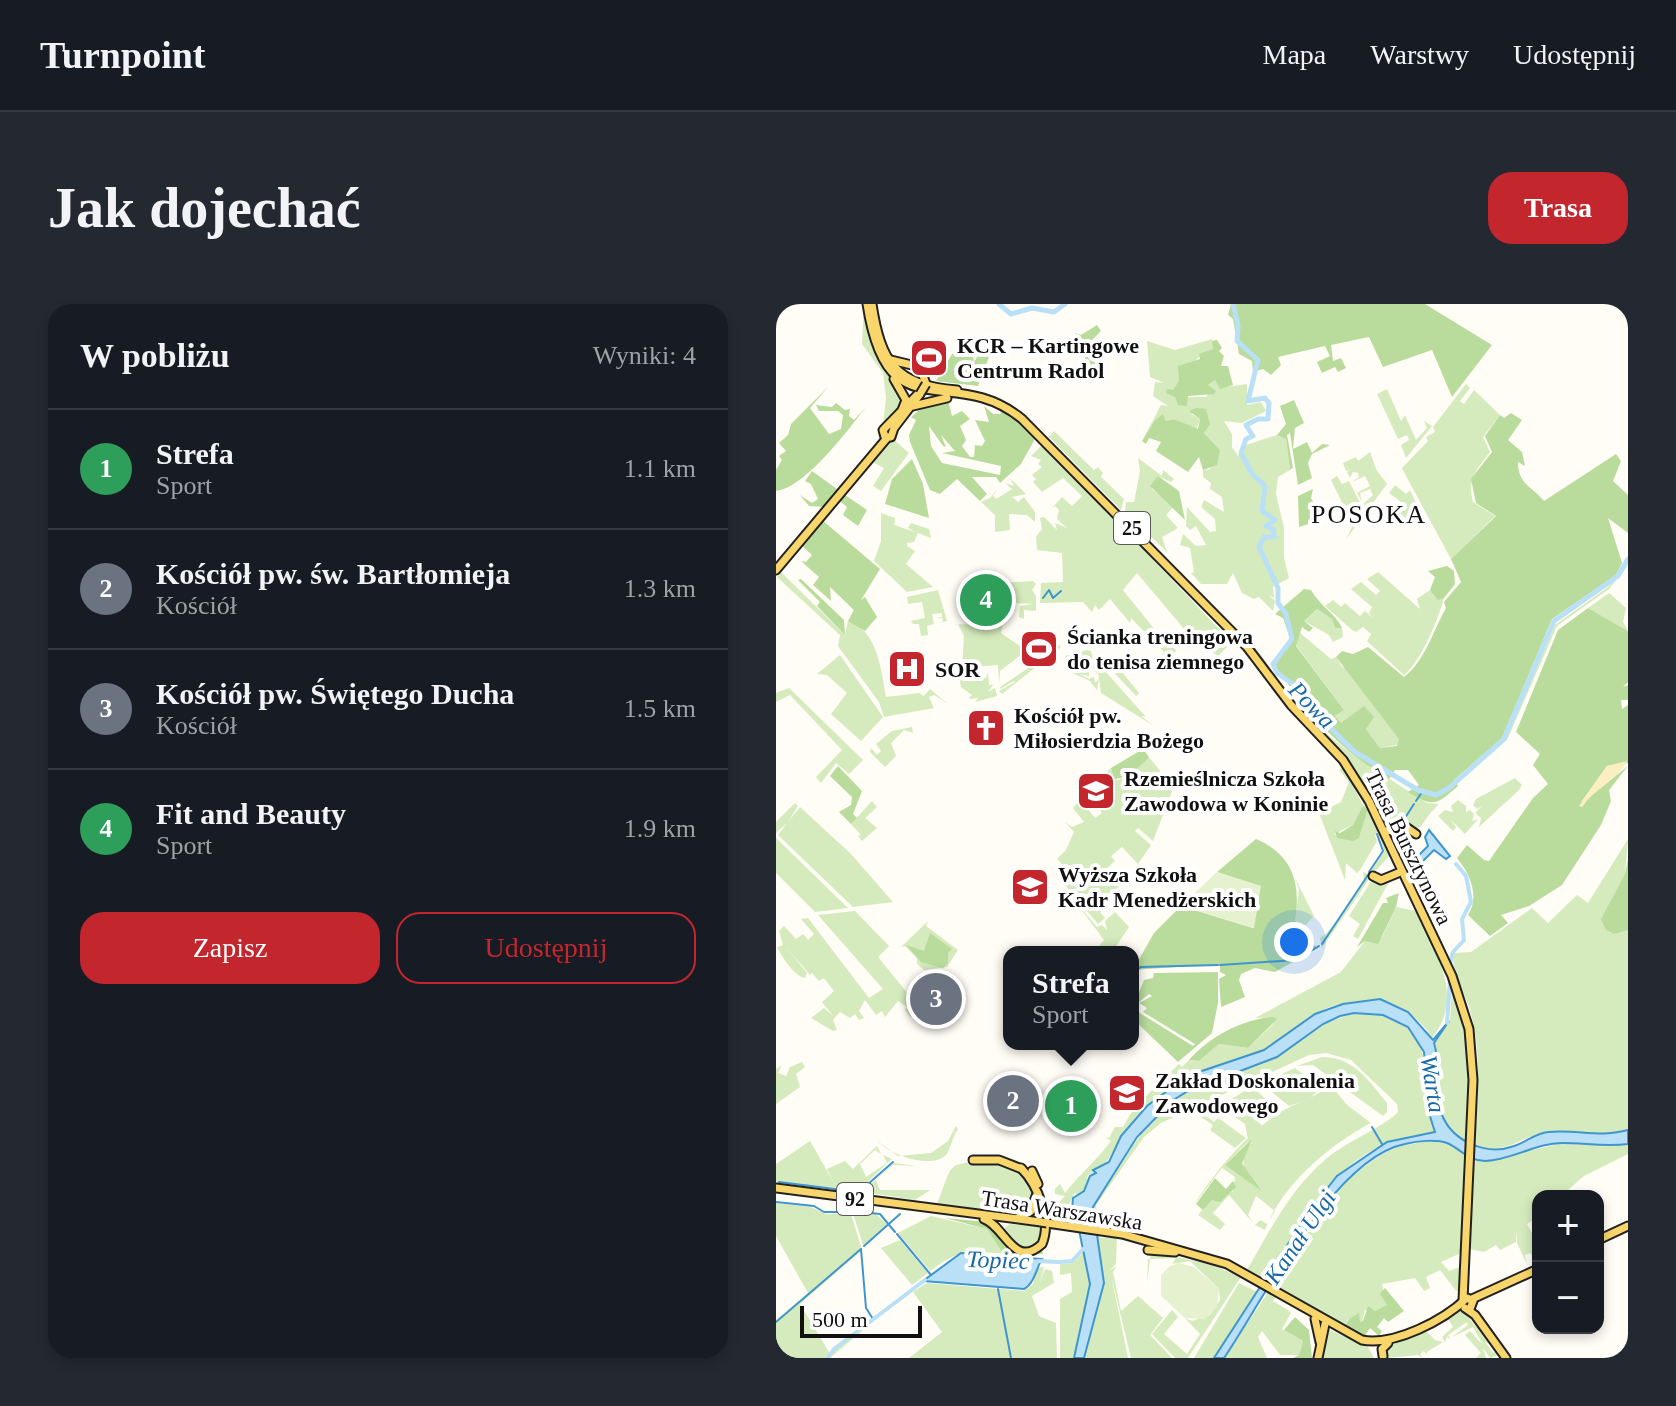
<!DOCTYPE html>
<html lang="pl">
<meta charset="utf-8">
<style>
body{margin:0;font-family:Georgia,serif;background:#242831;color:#f1f3f6}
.controls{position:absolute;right:24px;bottom:24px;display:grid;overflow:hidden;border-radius:16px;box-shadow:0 4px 12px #0003}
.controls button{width:72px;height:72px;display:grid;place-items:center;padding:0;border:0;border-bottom:2px solid #363941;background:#171b24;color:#f1f3f6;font:40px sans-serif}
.scale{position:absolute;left:24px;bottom:20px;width:122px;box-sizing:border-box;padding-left:8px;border:4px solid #111;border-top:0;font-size:22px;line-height:28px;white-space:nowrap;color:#111;-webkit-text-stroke:6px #fff;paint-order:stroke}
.you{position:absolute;left:518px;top:638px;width:28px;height:28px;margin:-20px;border:6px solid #fff;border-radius:50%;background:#1a73e8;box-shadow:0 0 0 12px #1a73e833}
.badge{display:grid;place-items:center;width:52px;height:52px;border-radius:50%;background:#c4262e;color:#fff;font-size:26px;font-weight:700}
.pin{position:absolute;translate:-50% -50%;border:4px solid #fff;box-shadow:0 2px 8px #0006}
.popup{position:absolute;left:227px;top:642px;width:136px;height:104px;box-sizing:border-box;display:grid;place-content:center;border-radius:16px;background:#171b24;filter:drop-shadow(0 2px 6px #0005);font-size:26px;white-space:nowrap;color:#9ea1a6}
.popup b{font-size:30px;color:#f1f3f6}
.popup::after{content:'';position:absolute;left:50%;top:100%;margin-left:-16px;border:16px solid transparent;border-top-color:#171b24}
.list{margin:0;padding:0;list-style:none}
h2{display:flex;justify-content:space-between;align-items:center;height:104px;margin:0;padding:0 32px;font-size:34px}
h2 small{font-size:26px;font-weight:400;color:#9ea1a6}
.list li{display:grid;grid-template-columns:52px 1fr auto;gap:24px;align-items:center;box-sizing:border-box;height:120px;padding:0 32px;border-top:2px solid #363941}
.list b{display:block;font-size:30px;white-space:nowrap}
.list p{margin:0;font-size:26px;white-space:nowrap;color:#9ea1a6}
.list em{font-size:26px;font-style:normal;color:#9ea1a6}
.actions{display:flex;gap:16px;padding:24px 32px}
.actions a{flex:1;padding:18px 0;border:2px solid #c4262e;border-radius:24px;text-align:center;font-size:28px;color:#c4262e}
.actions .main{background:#c4262e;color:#fff}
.map{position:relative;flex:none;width:852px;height:1054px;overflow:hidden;border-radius:24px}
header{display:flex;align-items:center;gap:48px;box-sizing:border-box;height:112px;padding:0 40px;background:#171b24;border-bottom:2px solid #363941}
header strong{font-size:38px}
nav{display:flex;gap:44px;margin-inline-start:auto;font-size:28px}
.intro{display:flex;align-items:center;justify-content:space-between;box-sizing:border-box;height:192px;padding:0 48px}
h1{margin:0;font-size:56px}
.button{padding:20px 36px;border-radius:24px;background:#c4262e;color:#fff;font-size:28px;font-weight:700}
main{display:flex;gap:48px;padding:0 48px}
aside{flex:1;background:#171b24;border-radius:24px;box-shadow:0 4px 12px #0003}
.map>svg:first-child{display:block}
</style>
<header>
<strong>Turnpoint</strong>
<nav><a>Mapa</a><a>Warstwy</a><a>Udostępnij</a></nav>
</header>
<div class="intro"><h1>Jak dojechać</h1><a class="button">Trasa</a></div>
<main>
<aside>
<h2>W pobliżu<small>Wyniki: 4</small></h2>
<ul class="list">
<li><span class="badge" style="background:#2e9e5b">1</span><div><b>Strefa</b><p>Sport</p></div><em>1.1 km</em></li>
<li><span class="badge" style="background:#6b7280">2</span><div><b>Kościół pw. św. Bartłomieja</b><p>Kościół</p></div><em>1.3 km</em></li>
<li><span class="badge" style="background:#6b7280">3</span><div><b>Kościół pw. Świętego Ducha</b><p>Kościół</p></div><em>1.5 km</em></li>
<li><span class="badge" style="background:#2e9e5b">4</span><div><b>Fit and Beauty</b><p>Sport</p></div><em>1.9 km</em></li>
</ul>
<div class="actions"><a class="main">Zapisz</a><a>Udostępnij</a></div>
</aside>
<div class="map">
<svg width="852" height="1054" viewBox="0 0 852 1054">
<rect width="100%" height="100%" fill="#fffdf5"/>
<g fill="#d5ebbd" fill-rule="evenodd">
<polygon points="88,0 101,54 126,86 128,102 107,122 110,93 107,69 86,40"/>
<path d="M436,35L438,45C420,49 403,75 399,92L411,102L410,93H430L435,84L432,81L439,76L444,84L471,80V101L485,98L490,107L466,119L448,117L456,130V143L462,152L470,141L501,131L510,135L514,166L502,173L500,190L508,224V254L513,274L497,283L498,294L493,291L499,297L497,307L483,293L478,295L466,289L457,269L451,280H425L415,269L418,268L414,244L404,241L407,230L420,242L430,241L420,222L414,226L410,222L411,203L434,228L440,227L439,215L425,203L428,196L448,208L446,193L434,185L435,179L427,173V166L434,165L444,146L428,129L431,108L415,110L424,115L420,126L398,115L390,117L387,110L379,116L366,137L385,101L392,102L377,92L379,78L388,79L374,73L371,37L399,46Z"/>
<path d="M690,80L694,84L684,97L688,100L698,86L724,111L707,133L714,148C700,166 691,175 697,198L719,212L675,255L629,170L659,230L626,164L652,137L650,133L659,128L657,123Z"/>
<polygon points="611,85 625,117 629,111 640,136 651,124 648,117 656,122 630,154 625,141 633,136 631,131 622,135 601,90"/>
<polygon points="278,127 318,166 322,163 327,169 325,173 348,195 345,206 273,133"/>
<polygon points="117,135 133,149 105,187 97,182 108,164 92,156 109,137"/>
<polygon points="266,141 342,219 341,227 344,221 440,322 459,335 442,352 414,332 361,269 347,286 383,331 400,346 393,358 386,351 388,348 355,314 354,319 334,295 323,306 319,301 316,308 307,298 264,299 265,279 287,278 286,249 261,246 260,233 266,225 264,214 268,213 281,226 279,219 291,224 281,215 283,206 279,202 275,205 286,193 296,202 306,192 287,174 266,188 257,178 260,175 256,171 266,163 262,160 265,156 255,152"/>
<polygon points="594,148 600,165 611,180 591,207 587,200 597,191 594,185 584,189 586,198 581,189 594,182 589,172 576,178 583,173 582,169 577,168 574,174 571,168 575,166 570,167 567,159 580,153 582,157"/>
<polygon points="362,154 386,172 387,166 398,175 395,178 382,172 376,185 398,202 390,211 402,224 386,233 391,248 349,207 350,198 358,198 364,167"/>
<polygon points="561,172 566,180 573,177 585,201 572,205 573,210 586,203 590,209 570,235 577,221 555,176"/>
<polygon points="234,174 250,190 236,193 242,198 248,193 259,208 259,218 251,211 233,210 234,226 219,228 219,211 205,198 215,193 221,185 217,192 220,195 236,185 229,179 238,182"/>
<polygon points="619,181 630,190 634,186 640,199 631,215 619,206 625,198 613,189"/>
<polygon points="105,209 119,214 118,221 139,228 132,224 135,219 153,225 155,234 142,229 138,238 131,239 131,242 139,247 130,260 157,283 131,288 98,257 105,237"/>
<polygon points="852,261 833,285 781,322 731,436 681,480 729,435 779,321 832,283"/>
<path d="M5,268L69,331L72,317C102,327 105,366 110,393L143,389L148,392L154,385L172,400L158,391L153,393L158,404L108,413L103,398L62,342L64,331L1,273Z"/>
<path d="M602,268L644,305L641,295L654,286L662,295L668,294C662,315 646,356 628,371L591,337L595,330L587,323L580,328L576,326L549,302L557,296L565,303L569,299L584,312L589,307L598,315L593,309L596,303L575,285L585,278L600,291L604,287L591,275Z"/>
<polygon points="257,277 260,280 256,286 260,292 260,307 248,306 248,315 243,313 244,302 258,300 226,298 224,301 231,301 223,302 221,300 221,312 220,304 216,308 216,299 212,303 218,318 209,317 212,312 206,312 205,318 189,318 190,281 199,280 209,292 201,289 207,296 203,301 206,305 222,288 229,287 224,282 215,288 209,282 211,290 205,280"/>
<polygon points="162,286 171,317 160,320 167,318 166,314 159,314 166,313 166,309 156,310 158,320 151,322 152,331 145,332 143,320 137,320 135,317 149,314 146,298 132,300 131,293"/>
<polygon points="833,289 850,304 847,318 852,327 812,304"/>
<polygon points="225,303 229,313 225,329 262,354 268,348 261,343 271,332 285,343 226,390 223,387 239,378 238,377 224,385 224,383 257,361 247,349 224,367 223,380 222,361 186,364 188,332 182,320 176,320 220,321 220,314 226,312"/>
<polygon points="541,305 556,315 559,324 566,324 567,333 557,338 553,331 528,317"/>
<polygon points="523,328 555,355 560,353 566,363 575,367 624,435 621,441 604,444 590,425 595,415 565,420 559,412 568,406 520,341"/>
<path d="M474,331C474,342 484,347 489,357C528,424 588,459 651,499L663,500C637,525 655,528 611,526L575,459L518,398L471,337Z"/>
<polygon points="311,346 315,347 322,371 313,359 313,372 303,370 313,375 318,373 319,379 323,375 321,386 314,377 294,368 289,352"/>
<polygon points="64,351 107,413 85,437 55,410 71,389 51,371 41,370"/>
<polygon points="338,358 363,389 360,392 334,364 328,366 370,413 365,412 378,422 325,389 321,361"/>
<polygon points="185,366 193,366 196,373 210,374 212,368 213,381 217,381 212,388 219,384 221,392 199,398 202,394 194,395 189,390 193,394 196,391 185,383 182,369"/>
<polygon points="497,380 577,472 615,550 596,571 594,569 608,547 602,527 599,532 601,537 584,566 581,569 570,559 569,576 543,509 565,498 573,478 563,466 567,463 587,501 577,521 558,530 577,536 584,531 592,506 598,514 569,463"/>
<polygon points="13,384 87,456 73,470 60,459 45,479 40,473 66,446 14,391 0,398 0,389"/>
<polygon points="136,423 137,429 128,426 115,439 120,452 109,463 94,448 95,444 101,451 105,447 100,440 116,427"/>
<polygon points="373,453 384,467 382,472 396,487 377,537 362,524 359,527 375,541 362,560 346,543 335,552 339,557 330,565 344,580 324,608 329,614 322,620 280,570 288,562 281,555 290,546 298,528 289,518 296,523 308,518 297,504 304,496 319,514 326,509 322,503 331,496 320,479 335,464 338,475 343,476"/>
<polygon points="739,474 746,481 743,486 703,523 705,514 699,509 706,502 701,505 697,501 700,495"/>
<polygon points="682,496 690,502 690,508 694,506 698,510 696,517 702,515 689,530 674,515 680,523 677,527 662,512 669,506 677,508 675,502"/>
<polygon points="96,497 101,503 89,514 101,524 86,537 82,532 85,531 75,520"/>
<polygon points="19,499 22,502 12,518 24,503 75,550 117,598 77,603 2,531 11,519 0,529 0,518"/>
<polygon points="0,534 72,604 39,608 0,569"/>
<path d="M852,535L849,570L826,615L835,629L852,626V826C824,834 799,824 771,828C745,832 728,852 699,842C701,796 707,747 693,703C687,685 674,667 678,649L695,648L756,604L772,619L801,591L812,599Z"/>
<path d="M587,568L592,570L590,575L593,571L594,574L546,644L544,634C561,623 575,595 588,576Z"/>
<polygon points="519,574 538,612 527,624 519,617 523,586"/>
<polygon points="615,574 582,635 577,632 584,620 573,612 596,576"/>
<polygon points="299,597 321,623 326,621 331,626 329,617 339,608 353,623 336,648 319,647 328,636"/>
<path d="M620,603L640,607C659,650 690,691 656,734C632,691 570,688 532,714C517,725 506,738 488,746C452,763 414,767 382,792C370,802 353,819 345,833C335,850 330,865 312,871L310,887L303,893V908L297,898L303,893L299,889L294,898L293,918L287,920L282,910L274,909L273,901L280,902L289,892L279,890V885L284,880L289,889C303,871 320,857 335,837L329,833L333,834L339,823H347L358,804L403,760L406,763L413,756L423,757L443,740L472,744L497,720V713L479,714L565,668L589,637L606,633Z"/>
<path d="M79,607L113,642L102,653L146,707L134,713L129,706L131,703L122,697L109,713L106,707L100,711L89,696L83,707L88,714L83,716L79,710L74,714L64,708L57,716L61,726L57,727L35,714L48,704L57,712L46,698L58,687L48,674L43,677L36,669L34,671L9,642L31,669L29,674C18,672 6,653 1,643L7,641L3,627L8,622L20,635L27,630L32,636L38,630L25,615L32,614L93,694L107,685L42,611Z"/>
<polygon points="152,617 150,622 182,646 171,663 148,666 141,660 141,654 129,642 125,643"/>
<path d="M676,681C697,733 694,783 692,839C646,809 673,781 658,739L674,716Z"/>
<path d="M578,709C643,708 649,738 651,794C651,806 659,819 658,830C568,833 532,909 488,977L471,966C494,926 515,884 551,854C572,837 609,822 622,808L621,800L575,756L550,749L533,751L385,819L368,833L320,901L324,934L341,933L340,960L333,967L341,962L337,968L345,1007L362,992L387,1014L374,1031L396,1054H355L335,971L352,1054H308L328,979L317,903L372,819L412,787L501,753L547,720Z"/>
<path d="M546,753C578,753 593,777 611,799V808L607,812L537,761L521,762Z"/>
<polygon points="26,758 29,763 20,770 24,783 0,800 0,765 6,761 2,769 10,772 14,763"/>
<polygon points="519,764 545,784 533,795 513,802 485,779"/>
<path d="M550,784L558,785L571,801L595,819C554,840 505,882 489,926L479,921L484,916L491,920L499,907L480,892L472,911L477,919L453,891L437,909L449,920L444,926L422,911L436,896L457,887L459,873L446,864L416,903C438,870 469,830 506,807C521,798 536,795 550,784ZM472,838H476L469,846L467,864L487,887L449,861Z"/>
<polygon points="472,785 481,787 496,801 494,806 500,810 477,795 463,803 487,822 472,835 469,820 444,802"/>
<polygon points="423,807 438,818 442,814 470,834 459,844 434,826 437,821 419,809"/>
<path d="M180,822L182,825C176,833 174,848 169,852C155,864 117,853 101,837L122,852L155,849L172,837Z"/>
<polygon points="34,837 58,879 51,865 69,857 77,865 101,842 105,850 99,846 84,860 90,873 111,859 107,851 116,855 83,886 0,878 0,860"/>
<polygon points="651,837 671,839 708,857 787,839 852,840 852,850 808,872 785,892 762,892 762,913 751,920 762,940 762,962 759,963 762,959 754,949 749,951 751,960 741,939 741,926 740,938 724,946 720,941 708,948 694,945 665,958 673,967 693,960 692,982 680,987 664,966 650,973 654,984 648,987 639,974 606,980 611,1001 599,1007 589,1006 586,1018 572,1015 568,1023 506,986 497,997 515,1008 512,1007 515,1009 506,1025 527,1037 523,1051 504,1051 486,1027 482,1033 491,1054 448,1054 566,878 615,844"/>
<path d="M215,857C240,865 259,874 257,903L245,912L160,903C178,859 167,859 215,857Z"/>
<polygon points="118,859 142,862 117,861 100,876 104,886 154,886 139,896 87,888"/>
<polygon points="0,899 35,903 50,910 75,910 86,946 24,1000 53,1048 99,1016 54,1054 0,1054 0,1016 32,989 0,932"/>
<polygon points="77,909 100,910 112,921 87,941"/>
<path d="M155,912L211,925L227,950C191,947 183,945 154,967L122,929Z"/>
<polygon points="234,920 266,923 265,936 250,944 236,939 228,925"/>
<polygon points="124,936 152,969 136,981 105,944"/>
<path d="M309,947C322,985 302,1016 298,1054H284V995L296,988L295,969L284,971V960L296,959Z"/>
<polygon points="375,948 434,960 465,973 412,1054 399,1054 376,1030 396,1006 402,1013 388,1030 411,1050 424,1030 409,1014 416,1017 434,1011 444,996 443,985 414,957 396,960 400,954 372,955 371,979"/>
<polygon points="268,963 264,978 269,965 276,967 278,979 256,992 263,1012 280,1019 281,1054 133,1054 166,1028 137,988 151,979 248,987 257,980 261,964"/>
<polygon points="463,979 481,988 438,1054 418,1054"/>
<polygon points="687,1006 697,1013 694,1015 700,1023 704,1020 720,1043 709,1038 717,1049 722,1046 729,1054 722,1051 714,1054 707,1044 710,1054 700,1054 705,1049 689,1031 694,1027 707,1041 697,1023 676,1033 692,1021 691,1018 672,1031 674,1035 671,1033 669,1038 666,1033 677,1023 672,1015 650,1027 659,1036 667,1038 651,1048 651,1051 648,1047 644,1050 647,1054 642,1051 612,1054 607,1050 621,1038"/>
<polygon points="552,1025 592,1043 598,1054 544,1054"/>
</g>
<g fill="#b9dc9c" fill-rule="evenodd">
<polygon points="455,0 649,0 716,41 676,93 656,46 607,63 593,33 555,41 557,57 565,54 570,64 562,68 559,63 546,69 541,58 554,52 549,42 502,53 505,61 495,71 487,65 477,68 476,57 463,50 457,15 452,11"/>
<polygon points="321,21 325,27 310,42 319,47 315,56 322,60 315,68 299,29 305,31"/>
<polygon points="441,36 446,44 443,47 448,52 445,62 452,62 457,81 444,85 439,76 432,81 440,87 438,90 412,92 411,102 402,101 399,93 390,89 391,85 397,86 403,77 402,62 424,55 423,50 437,45 436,37"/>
<polygon points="195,39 198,58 205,47 213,53 202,82 160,77 176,50"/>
<path d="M53,82L34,104L53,130L65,125L67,111L62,107H43L40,101L56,103L60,99L69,106L74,105L73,112L78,116L90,103C72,126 29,184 0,187V166L6,156L3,152L10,147L3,139L12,131L15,120Z"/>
<path d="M172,96L176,112L186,107L194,115L184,122L190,136L186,142L194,153H198L199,141L206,142L209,137L199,116L213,118L208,102L217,110H225L223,104L229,107L260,133L245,160L224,179L220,173H196L211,190L204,197L181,175L164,190L154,186L134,138L133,131L140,116L135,113L149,101ZM153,122L167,142L170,143L165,131L179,147L166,149L225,162L224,171L166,159L155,142Z"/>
<polygon points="518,96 528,119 519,124 517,145 531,138 536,149 546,140 554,141 536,150 532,159 536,174 522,181 514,129 511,131 517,164 514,166 510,135 501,131 510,120 504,102"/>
<polygon points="420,104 430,105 434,120 428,129 444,146 441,161 427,166 423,153 412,168 380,147 385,138 373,134 370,140 366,137 379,116 387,110 390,117 398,115 422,125 424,115 413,107"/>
<path d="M735,109L746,116L732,136L746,148L749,162L742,158C742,181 756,182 768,197L840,150L845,157L837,177L852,191V229L832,214L846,259L840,271L776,315L726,434L678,476L682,482C660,501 658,504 632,488L643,481L632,466H619L613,475C559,443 533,409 499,362L515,337L507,314L499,310L528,285L535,286C543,301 560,310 566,324H559L556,315L541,305L528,317L537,324L533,328L526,323L520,342L568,406L559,412L565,419L588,402L598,413L590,425L604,444L621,442L623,435L560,353L566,347L577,350L592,343L628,373C649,357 657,327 670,304L668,298L685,278L675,255L720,212L700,199L695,175L716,148L709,132L724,111L728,114Z"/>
<polygon points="136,155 147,180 153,214 109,200 116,175"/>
<polygon points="36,167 61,185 47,203 33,202 24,191 36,199 42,195 35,180 29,177"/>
<polygon points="382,172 403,187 409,216 374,182"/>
<polygon points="537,185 535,194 543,209 538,212 539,218 523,223 522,192"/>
<polygon points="66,189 91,206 82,222 67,211 71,203 61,195"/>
<polygon points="46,216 104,265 85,296 89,293 101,313 89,327 72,317 78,306 54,283 55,297 37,281 43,273 25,257 30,258 36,251 24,240"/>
<polygon points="671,262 678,267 679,280 668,294 662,296 654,286 659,273 652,267"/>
<polygon points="25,275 68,316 69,331 41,302 44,298 22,276"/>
<path d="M812,304L852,327V378L847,383L852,381V396H845L846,405L852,401V459L831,462L806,497V503L813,493L852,462L833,486L835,497L825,521L786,581L753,602L725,611L732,619L714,632L692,611C704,592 694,570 681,554L691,541L708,556L713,557L757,494L772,480L757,461L764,450L740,428L782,326Z"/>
<path d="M367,445L373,453C365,462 350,475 338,475L335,464Z"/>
<polygon points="62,462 86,487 77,510 81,514 75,520 63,508 75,501 76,493 54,472"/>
<polygon points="587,501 592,506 583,534 577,537 561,534 559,527 564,529 577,521"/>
<path d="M480,535C518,551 525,581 519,617L527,624L530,634L542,644L499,668L479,664L465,670L463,676L469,693L445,703L443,675L450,671L444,668V660L357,666L378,629L405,602L477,624L484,582L441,568Z"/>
<polygon points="852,555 852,626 838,630 830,626 825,615 849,570"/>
<polygon points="623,589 620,603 602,640 589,637 581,643 607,599 612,599 610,594"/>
<polygon points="154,629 176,645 172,649 172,659 167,664 145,658 130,641 148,647"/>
<polygon points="442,668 442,699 436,729 402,758 357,715 359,706 417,742 419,740 367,708 371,704 363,699 376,692 373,690 357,703 368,676 377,674 378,669"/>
<path d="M497,713L501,715L472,744L443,740L423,757L413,756C433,733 467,715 497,713Z"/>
<polygon points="476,835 466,860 487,888 449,861"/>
<polygon points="439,874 450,885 457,877 460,883 444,898 436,896 427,906 420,900"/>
<path d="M169,914L211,918C230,938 237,953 266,947L267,950H227L211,925Z"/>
<polygon points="609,984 628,1007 612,1018 608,1014 601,1023 606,1027 603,1032 594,1024 588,1033 568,1023 573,1015 583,1009 584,1018 587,1017 592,1002 599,1007 611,1001 604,990"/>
<polygon points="519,1013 533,1026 536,1054 517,1054 523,1051 527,1037 508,1026"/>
</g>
<path fill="#fbeec1" d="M851,457C841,477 818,485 806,503L803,502L831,462Z"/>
<g fill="#e6f2cf">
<polygon points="441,568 485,582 478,624 405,602"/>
<polygon points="403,959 418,963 443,985 441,1003 429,1015 409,1014 385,992 385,971 394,962"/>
</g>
<g fill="#b9e0f7" stroke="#3f96cf" stroke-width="2">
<polygon points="653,526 674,552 670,555 658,546 642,562 637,557 652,542 649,533"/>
<path d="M604,695L632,708L657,736L673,717L658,739C666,763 655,789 666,811C677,838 711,852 738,842C750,838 760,829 772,828C800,825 825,834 852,826V840C829,843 809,839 786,839C760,839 736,856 709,857C692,857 685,845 671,839C660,835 641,837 629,840C558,854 488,995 448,1054H438L532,909L561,872L611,838L659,828L652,806L648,748L632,723L607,711L578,709L564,712L547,720L501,753L412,787L396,797L361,833L317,903L328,979L308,1054H298L314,980L303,926L304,910L296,905L297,894L308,887L314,872L320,869L317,866L333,858L345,832L371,802L411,772L488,746L539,710L567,700Z"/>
<path d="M185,949L266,955C261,962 259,979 248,985L147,977Z"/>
</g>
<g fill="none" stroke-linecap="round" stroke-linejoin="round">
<g stroke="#3f96cf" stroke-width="2">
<polyline points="267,294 273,286 277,294 285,287"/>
<polyline points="640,497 646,488"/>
<polyline points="615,523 627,517 638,500"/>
<polyline points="593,568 607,547 601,530"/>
<polyline points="546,640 592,571"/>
<polyline points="444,661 519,656 543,642"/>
<polyline points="357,667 365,663 442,661"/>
<polyline points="596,823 606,840"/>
<polyline points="3,878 83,888 117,858"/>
<polyline points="0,898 38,902 48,908 74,908"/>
<polyline points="76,907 104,910 119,928"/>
<polyline points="121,930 155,971"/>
<polyline points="88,942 124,910"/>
<polyline points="222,985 235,1054"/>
<polyline points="0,1018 85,945 90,1004 97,1015"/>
</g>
<g stroke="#b9e0f7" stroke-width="4">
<polyline points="678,647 688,636 686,615 695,598 690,572 680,560"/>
<polyline points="673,664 677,648"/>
<polyline points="671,719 674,676"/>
<polyline points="262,957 282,958"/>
<polyline points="284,958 296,957 311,941"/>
<polyline points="52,1054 58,1045 149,976"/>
</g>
<g stroke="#b9e0f7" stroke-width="5">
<polyline points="223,0 235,10 256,4 278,8 289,0"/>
<polyline points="457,0 462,22 461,37 482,56 472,97 489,94 493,99 492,115 482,115 470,121 477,132 470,135 465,149 476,170 489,182 486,207 499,216 490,222 498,226 498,233 488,233 483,243 502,284 502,299 510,310 516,335 497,360 501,369 526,386 536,406 579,448 642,486 660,491 673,484 728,435 778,317 842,272 852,255"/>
</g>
<g stroke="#222" stroke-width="11">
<g id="major">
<path d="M91,0C111,132 176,57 246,115L471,343L515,401L567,456L593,497L676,672L693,725L697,776L687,996"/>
<path d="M96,0C105,58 119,81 181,86"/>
<polyline points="115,56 144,63 150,80"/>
<polyline points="118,75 130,96 124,111"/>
<polyline points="142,90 107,126 109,133 115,133 118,124 144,90"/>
<polyline points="137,102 171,94"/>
<polyline points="0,266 111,134"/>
<polyline points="610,527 630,523 640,530"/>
<polyline points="597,572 605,576 622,569"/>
<polyline points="197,856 223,856 246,865"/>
<polyline points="256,867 262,880"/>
<polyline points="0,884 265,918"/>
<polyline points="243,913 255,907 260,892"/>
<path d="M208,915C229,922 238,966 266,940C276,917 262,881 245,864"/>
<path d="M271,919L346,930L451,960L586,1036C619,1042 668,1016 691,994L697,997L694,1005"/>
<polyline points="822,936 852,922"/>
<polyline points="372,946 399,948"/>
<polyline points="696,995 762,965"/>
<polyline points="689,1004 699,1011 730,1054"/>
<polyline points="539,1015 544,1038"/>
<polyline points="607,1052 606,1045 612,1039"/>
<polyline points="542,1054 549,1020"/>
</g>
</g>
<use href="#major" stroke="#f9d66b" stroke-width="7"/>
<g stroke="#222" stroke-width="11" stroke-linecap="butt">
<g id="major-bridge">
<polyline points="144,90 150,80"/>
<polyline points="265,918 271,919"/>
</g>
</g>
<use href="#major-bridge" stroke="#f9d66b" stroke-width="7"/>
</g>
<defs>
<g id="stadium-square" transform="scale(2)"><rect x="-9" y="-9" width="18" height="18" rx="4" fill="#c4262e" stroke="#fff"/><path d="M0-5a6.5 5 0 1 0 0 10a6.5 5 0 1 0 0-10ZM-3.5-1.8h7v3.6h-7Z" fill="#fff"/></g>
<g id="hospital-square" transform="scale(2)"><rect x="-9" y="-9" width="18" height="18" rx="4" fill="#c4262e" stroke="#fff"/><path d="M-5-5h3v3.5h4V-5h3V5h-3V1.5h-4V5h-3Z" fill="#fff"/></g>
<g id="church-square" transform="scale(2)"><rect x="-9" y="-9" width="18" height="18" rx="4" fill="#c4262e" stroke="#fff"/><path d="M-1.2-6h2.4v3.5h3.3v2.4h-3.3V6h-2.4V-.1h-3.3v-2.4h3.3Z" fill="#fff"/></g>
<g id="university-square" transform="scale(2)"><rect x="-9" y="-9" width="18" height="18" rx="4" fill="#c4262e" stroke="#fff"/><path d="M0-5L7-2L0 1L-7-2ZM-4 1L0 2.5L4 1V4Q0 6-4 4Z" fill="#fff"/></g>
</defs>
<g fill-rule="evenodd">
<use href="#stadium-square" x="153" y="54"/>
<use href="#stadium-square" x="263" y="345"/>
<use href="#hospital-square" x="131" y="365"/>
<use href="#church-square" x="210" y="424"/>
<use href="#university-square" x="320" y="487"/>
<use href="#university-square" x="254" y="583"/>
<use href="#university-square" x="351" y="789"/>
</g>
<g text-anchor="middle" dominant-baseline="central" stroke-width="8" stroke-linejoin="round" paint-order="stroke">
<g fill="#fff" stroke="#585858" stroke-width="2">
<rect x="338" y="208" width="36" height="32" rx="6"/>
<rect x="61" y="879" width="36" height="32" rx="6"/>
</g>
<g font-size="20" font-weight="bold" fill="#111">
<text x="356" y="224">25</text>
<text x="79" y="895">92</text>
</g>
<g font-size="22" font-weight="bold" fill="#111" stroke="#fff" text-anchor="start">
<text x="181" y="41">KCR – Kartingowe<tspan x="181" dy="25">Centrum Radol</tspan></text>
<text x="291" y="332">Ścianka treningowa<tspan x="291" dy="25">do tenisa ziemnego</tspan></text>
<text x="159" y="365">SOR</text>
<text x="238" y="411">Kościół pw.<tspan x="238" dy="25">Miłosierdzia Bożego</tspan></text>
<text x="348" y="474">Rzemieślnicza Szkoła<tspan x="348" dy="25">Zawodowa w Koninie</tspan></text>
<text x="282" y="570">Wyższa Szkoła<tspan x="282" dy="25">Kadr Menedżerskich</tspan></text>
<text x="379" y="776">Zakład Doskonalenia<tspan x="379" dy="25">Zawodowego</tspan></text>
</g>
<g font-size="22" fill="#111" stroke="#fff">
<text transform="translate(633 543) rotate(64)">Trasa Bursztynowa</text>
<text transform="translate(286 906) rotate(9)">Trasa Warszawska</text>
</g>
<g font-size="24" font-style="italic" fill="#1768a6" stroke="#fff">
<text transform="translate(536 401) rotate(46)">Powa</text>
<text transform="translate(657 780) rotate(81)">Warta</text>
<text transform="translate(524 933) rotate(-56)">Kanał Ulgi</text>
<text transform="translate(222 956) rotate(2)">Topiec</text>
</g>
<g font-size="26" letter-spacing="2" fill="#111" stroke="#fff">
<text x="593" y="210">POSOKA</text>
</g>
</g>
</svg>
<div class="controls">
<button>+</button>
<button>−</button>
</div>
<div class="scale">500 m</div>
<div class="you"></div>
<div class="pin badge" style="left:295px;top:802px;background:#2e9e5b">1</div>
<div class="popup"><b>Strefa</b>Sport</div>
<div class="pin badge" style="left:237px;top:797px;background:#6b7280">2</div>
<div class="pin badge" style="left:160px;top:695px;background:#6b7280">3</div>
<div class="pin badge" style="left:210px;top:296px;background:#2e9e5b">4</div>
</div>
</main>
